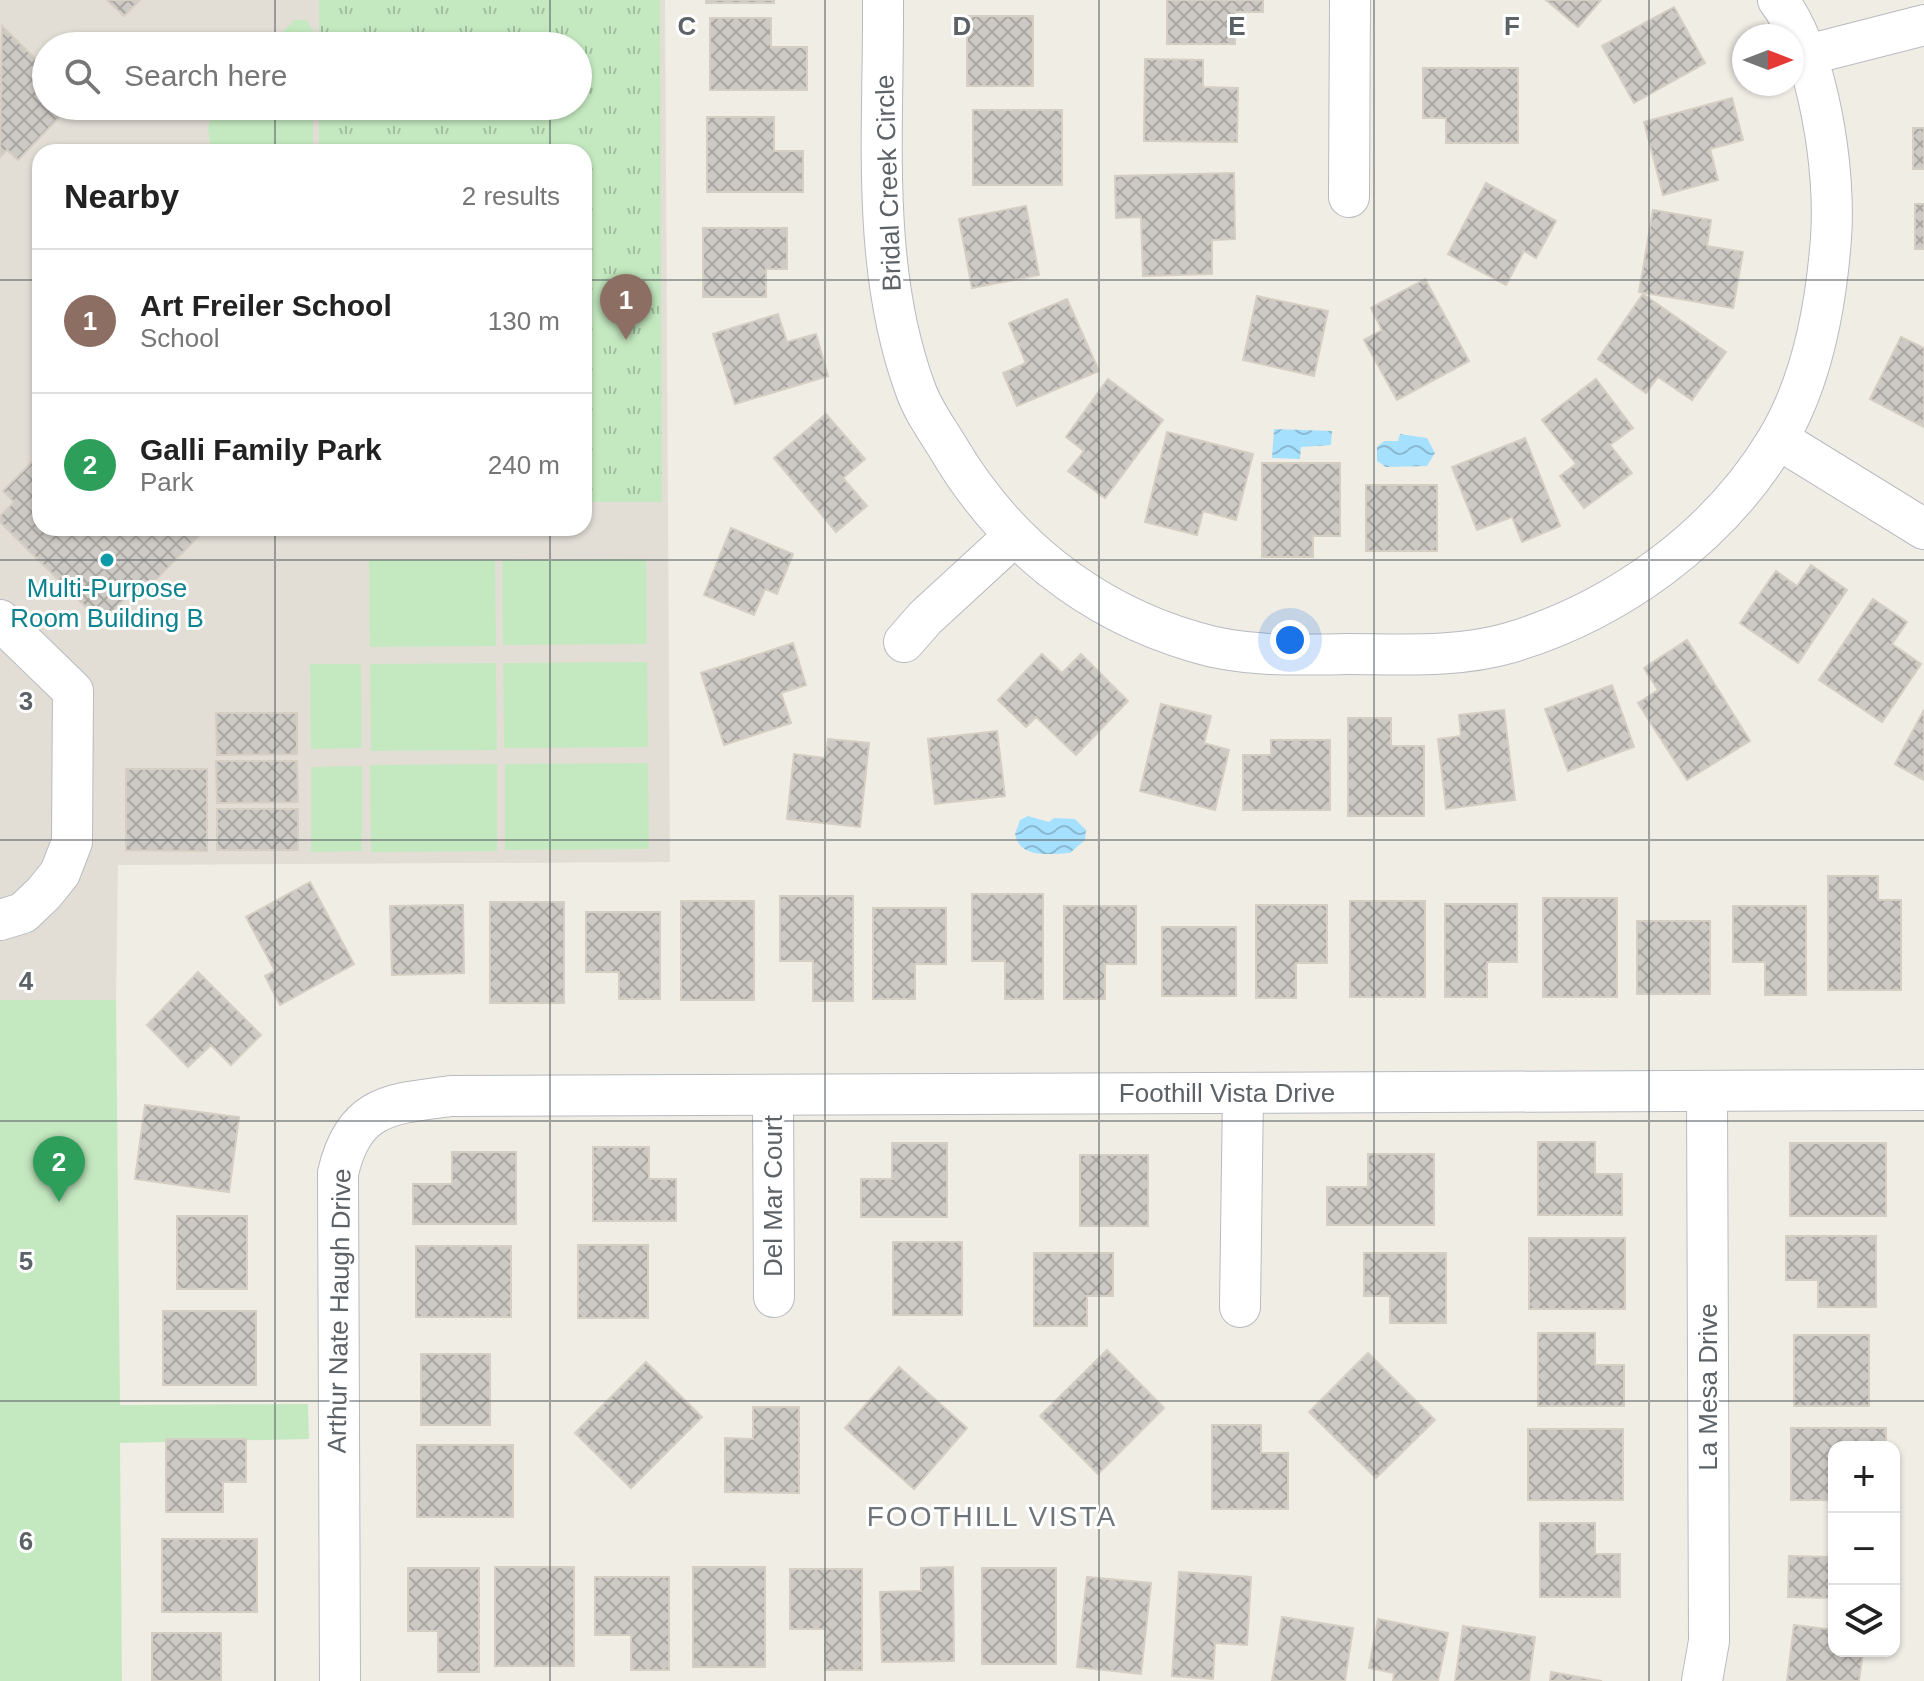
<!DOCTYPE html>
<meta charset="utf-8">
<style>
body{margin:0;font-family:Helvetica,sans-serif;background:#f2f2f2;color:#222}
.controls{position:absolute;right:24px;bottom:24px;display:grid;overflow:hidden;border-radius:16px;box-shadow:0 2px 6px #0004}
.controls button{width:72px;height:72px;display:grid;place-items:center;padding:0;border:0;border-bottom:2px solid #e0e0e0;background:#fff;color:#222;font:40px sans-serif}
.compass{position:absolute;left:1732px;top:24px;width:72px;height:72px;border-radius:50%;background:#fff;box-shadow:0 2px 6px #0004;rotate:90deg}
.you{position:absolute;left:1290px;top:640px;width:28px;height:28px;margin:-20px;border:6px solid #fff;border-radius:50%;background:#1a73e8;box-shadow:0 0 0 12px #1a73e833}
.badge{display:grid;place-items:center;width:52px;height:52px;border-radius:50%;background:#7c3aed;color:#fff;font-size:26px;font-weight:700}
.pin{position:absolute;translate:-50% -66px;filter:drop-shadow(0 2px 4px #0008)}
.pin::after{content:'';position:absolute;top:42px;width:28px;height:24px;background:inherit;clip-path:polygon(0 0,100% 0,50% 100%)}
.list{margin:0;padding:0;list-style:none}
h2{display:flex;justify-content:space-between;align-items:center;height:104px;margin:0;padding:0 32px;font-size:34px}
h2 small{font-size:26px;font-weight:400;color:#767676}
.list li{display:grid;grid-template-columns:52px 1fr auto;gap:24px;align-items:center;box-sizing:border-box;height:144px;padding:0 32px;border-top:2px solid #e0e0e0}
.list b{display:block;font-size:30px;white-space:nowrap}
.list p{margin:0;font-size:26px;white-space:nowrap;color:#767676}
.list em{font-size:26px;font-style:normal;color:#767676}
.icon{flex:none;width:44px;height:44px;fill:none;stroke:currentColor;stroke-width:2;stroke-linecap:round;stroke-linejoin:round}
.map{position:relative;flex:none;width:1924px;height:1681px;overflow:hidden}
.search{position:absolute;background:#fff;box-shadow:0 2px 6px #0004;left:32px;top:32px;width:560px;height:88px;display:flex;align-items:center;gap:20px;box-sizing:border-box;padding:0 28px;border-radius:44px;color:#767676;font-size:30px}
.panel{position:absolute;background:#fff;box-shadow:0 2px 6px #0004;left:32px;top:144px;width:560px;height:392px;border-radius:24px}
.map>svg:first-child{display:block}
</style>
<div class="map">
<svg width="1924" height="1681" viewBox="0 0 1924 1681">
<defs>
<pattern id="grass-tufts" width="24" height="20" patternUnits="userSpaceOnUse" patternTransform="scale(2)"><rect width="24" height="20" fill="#c4e9c0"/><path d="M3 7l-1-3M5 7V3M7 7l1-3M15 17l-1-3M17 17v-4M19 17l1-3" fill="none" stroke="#a2c0a0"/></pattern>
<pattern id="water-waves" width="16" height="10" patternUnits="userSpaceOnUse" patternTransform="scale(2)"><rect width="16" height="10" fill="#a6e0ff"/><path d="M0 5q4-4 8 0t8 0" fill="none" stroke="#8ab9d2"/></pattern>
<pattern id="building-cross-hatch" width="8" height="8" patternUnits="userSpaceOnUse" patternTransform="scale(2)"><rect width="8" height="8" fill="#cdc9c4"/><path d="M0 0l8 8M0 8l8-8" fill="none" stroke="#aaa7a3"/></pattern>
</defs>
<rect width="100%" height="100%" fill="#f0ede5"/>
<path fill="#e2ded6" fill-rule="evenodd" d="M0,0H665L670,862L118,865L116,1000H0ZM46,46H578V106H46ZM40,152H584V528H40Z"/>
<polygon fill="url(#grass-tufts)" points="319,0 660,0 662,502 584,502 584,152 319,152 319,106 578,106 578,46 319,46"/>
<g fill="#c4e9c0">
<polygon points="294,20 306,20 313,31 313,46 270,46"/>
<polygon points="214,106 313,106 313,152 211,152 208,128"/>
<polygon points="646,559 647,644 503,645 502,560"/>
<polygon points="495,560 496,646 370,647 369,560"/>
<polygon points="647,662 648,747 504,748 503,663"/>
<polygon points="496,663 497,750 371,751 370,664"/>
<polygon points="310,664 361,664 362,748 311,749"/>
<polygon points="648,763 649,849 505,850 505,764"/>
<polygon points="497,764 497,851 371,852 370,765"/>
<polygon points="362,766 362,851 311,852 311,767"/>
<polygon points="0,1000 116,1000 120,1405 308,1404 309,1439 120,1443 122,1681 0,1681"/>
</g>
<g fill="url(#water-waves)">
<polygon points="1274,429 1332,431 1331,445 1301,447 1300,459 1272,458"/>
<polygon points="1400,434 1427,438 1435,453 1427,466 1386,467 1377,461 1377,447 1384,441 1398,441"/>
<path d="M1028,816L1049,822L1054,818L1075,819L1086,830L1085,840L1070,853C1049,854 1020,859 1015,834L1020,820Z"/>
</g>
<g fill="url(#building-cross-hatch)" stroke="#d5cec3" stroke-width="2">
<polygon points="107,0 140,0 124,16"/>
<rect x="706" y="0" width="68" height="3"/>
<polygon points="1167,0 1263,0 1263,12 1235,12 1235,44 1167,44"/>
<polygon points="1546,0 1601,0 1578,27"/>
<polygon points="1674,7 1705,63 1634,103 1602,46"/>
<rect x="967" y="16" width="66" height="70"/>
<polygon points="710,18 771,18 771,47 807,47 807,90 710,90"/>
<polygon points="2,26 46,69 46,106 70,106 18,160 7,150 0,157"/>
<polygon points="1145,59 1203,60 1203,87 1238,88 1237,142 1144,141"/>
<polygon points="1423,68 1518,68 1518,143 1446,143 1446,118 1423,118"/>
<polygon points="1732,98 1743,140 1710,149 1718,180 1663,195 1644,122"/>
<rect x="973" y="110" width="89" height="75"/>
<polygon points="707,117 774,117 774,151 803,151 803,192 707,192"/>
<rect x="1913" y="128" width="11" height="41"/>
<polygon points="1234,173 1235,239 1212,240 1212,274 1143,276 1141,217 1116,218 1115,176"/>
<polygon points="1486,183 1556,221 1536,258 1524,251 1506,285 1448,254"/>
<rect x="1915" y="204" width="9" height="45"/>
<polygon points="1026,206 1039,275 972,288 959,219"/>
<polygon points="1653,210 1711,220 1707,246 1743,252 1733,308 1639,292"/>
<polygon points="703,228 787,228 787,269 766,269 766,297 703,297"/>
<polygon points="1425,279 1469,361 1397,400 1364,340 1382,330 1371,308"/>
<polygon points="1643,294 1726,352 1692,400 1658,377 1646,393 1598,359"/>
<polygon points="1257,296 1328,311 1314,376 1243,360"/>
<polygon points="1067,299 1099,371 1017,406 1003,373 1026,363 1009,323"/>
<polygon points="778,314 787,342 816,334 828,376 735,404 713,334"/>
<polygon points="1901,337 1924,348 1924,427 1870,399"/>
<polygon points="1108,379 1163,420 1105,498 1068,471 1084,451 1066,437"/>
<polygon points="1596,379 1633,428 1610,445 1632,473 1584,508 1560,476 1576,464 1542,420"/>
<polygon points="826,414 865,459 843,478 867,506 836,532 774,458"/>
<polygon points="1167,432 1253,454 1236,520 1203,511 1197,535 1145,522"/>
<polygon points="1525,438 1560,526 1522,542 1512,517 1477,530 1452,467"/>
<polygon points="40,454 40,528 207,528 138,598 131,592 102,623 0,522 0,516 14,502 3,491"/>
<polygon points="1262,463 1340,463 1340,536 1313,536 1313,557 1262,557"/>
<rect x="1366" y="485" width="71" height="66"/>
<polygon points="731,528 793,554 777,594 765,589 754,615 704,595"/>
<polygon points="1811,565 1847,590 1798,663 1740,623 1776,571 1797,586"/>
<polygon points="1873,599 1907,622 1892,644 1921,664 1882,722 1819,680"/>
<polygon points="1687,640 1750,741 1687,780 1638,703 1658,690 1644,668"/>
<polygon points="793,643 806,685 781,693 791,723 724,745 701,673"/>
<polygon points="1042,654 1062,673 1081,654 1128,701 1076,755 1036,717 1026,727 998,700"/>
<polygon points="1612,685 1634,747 1568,771 1545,709"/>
<polygon points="1161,704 1211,716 1204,743 1229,750 1215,810 1140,791"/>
<polygon points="1504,710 1515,800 1446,809 1438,739 1461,736 1459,715"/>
<polygon points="1924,710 1924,780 1895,764"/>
<polygon points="216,713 297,713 297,754 217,755"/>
<polygon points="1348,718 1391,718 1391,746 1424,746 1424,816 1348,816"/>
<polygon points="997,731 1005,796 935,804 928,739"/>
<polygon points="828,739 869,743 860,827 787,819 794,754 825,758"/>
<polygon points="1271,740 1330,740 1330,810 1243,810 1243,755 1271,755"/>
<polygon points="216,761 297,761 298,802 217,803"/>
<polygon points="126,769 207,769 207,851 126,850"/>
<rect x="217" y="809" width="81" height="41"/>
<polygon points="1828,876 1878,876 1878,900 1901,900 1901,990 1828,990"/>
<polygon points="310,882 354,964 280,1005 265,976 275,971 246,917"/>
<polygon points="972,894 1043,894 1043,999 1005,999 1005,961 972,961"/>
<polygon points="780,896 853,896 853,1001 813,1001 813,961 780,961"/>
<rect x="1543" y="898" width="74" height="99"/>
<rect x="681" y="901" width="73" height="99"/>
<rect x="1350" y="901" width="75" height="96"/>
<rect x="490" y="902" width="74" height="101"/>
<polygon points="1445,904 1517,904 1517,962 1487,962 1487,997 1445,997"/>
<polygon points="463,905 464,973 392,975 390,906"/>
<polygon points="1256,905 1327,905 1327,963 1296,963 1296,998 1256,998"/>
<polygon points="1064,906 1136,906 1136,964 1105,964 1105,999 1064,999"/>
<polygon points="1733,906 1806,906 1806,995 1765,995 1765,962 1733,962"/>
<polygon points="873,908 946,908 946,964 915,964 915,999 873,999"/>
<polygon points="586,912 660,912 660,999 619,999 619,972 586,972"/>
<rect x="1637" y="921" width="73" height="73"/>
<rect x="1162" y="927" width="74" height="69"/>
<polygon points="198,972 261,1035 231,1065 211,1045 188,1067 147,1025"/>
<polygon points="145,1105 239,1117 229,1192 135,1179"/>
<polygon points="1538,1142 1595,1142 1595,1174 1622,1174 1622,1215 1538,1215"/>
<polygon points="892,1143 947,1143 947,1217 861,1217 861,1179 892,1179"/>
<rect x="1790" y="1143" width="96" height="73"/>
<polygon points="593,1147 649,1147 649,1179 676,1179 676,1221 593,1221"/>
<polygon points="452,1152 516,1152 516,1224 413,1224 413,1184 452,1184"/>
<polygon points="1368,1154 1434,1154 1434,1225 1327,1225 1327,1187 1368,1187"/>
<rect x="1080" y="1155" width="68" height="71"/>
<rect x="177" y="1216" width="70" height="73"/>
<polygon points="1786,1236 1876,1236 1876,1307 1818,1307 1818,1280 1786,1280"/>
<rect x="1529" y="1238" width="96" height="71"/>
<rect x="893" y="1242" width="69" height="73"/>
<rect x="578" y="1245" width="70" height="73"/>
<rect x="416" y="1246" width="95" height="71"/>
<polygon points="1034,1253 1113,1253 1113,1296 1087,1296 1087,1326 1034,1326"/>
<polygon points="1364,1253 1446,1253 1446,1323 1390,1323 1390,1296 1364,1296"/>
<rect x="163" y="1311" width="93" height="74"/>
<polygon points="1538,1333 1595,1333 1595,1365 1624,1365 1624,1406 1538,1406"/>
<rect x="1794" y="1335" width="75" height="71"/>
<polygon points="1107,1350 1164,1408 1098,1474 1040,1416"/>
<polygon points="1368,1353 1435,1420 1376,1478 1309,1412"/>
<rect x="421" y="1354" width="69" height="71"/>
<polygon points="646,1362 702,1417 631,1488 575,1433"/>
<polygon points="899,1367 967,1428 914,1489 845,1428"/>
<polygon points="753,1407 799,1407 799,1493 725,1492 725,1438 753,1439"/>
<polygon points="1212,1425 1261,1425 1261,1453 1288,1453 1288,1509 1212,1509"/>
<polygon points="1791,1428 1886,1428 1886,1447 1834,1447 1834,1500 1791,1500"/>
<rect x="1528" y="1429" width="95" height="71"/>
<polygon points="166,1439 246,1439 246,1482 223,1482 223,1512 166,1512"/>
<rect x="417" y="1445" width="96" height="72"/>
<polygon points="1540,1523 1595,1523 1595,1554 1620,1554 1620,1597 1540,1597"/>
<polygon points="1831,1527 1834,1527 1834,1598 1788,1597 1789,1556 1830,1557"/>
<rect x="162" y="1539" width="95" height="73"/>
<rect x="495" y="1567" width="79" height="99"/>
<rect x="693" y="1567" width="72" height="100"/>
<polygon points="953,1567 954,1661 882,1662 880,1592 921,1591 921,1568"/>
<polygon points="408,1568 479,1568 479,1672 438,1672 438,1631 408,1631"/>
<rect x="982" y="1568" width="74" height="96"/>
<polygon points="790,1569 862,1569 862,1670 825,1670 825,1629 790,1629"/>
<polygon points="1179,1572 1251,1577 1247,1645 1215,1643 1213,1679 1172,1676"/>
<polygon points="595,1577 669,1577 669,1670 631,1670 631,1635 595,1635"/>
<polygon points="1087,1577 1151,1583 1141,1674 1077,1667"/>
<polygon points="1282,1617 1353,1628 1345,1681 1272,1681"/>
<polygon points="1378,1619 1448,1633 1438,1681 1393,1681 1394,1673 1369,1668"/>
<polygon points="1794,1625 1834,1630 1834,1651 1863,1651 1859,1681 1787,1681"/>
<polygon points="1463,1626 1535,1637 1529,1681 1455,1681"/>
<rect x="152" y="1633" width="69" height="48"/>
<polygon points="1551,1672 1602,1681 1550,1681"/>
</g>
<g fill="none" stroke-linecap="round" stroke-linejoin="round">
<g stroke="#b7bbc0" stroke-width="42">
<g id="minor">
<path d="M883,0C884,128 870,265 915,388C922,409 936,428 947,446C1003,542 1088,611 1195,642C1243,657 1297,655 1347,654C1400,654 1457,658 1509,643C1617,611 1719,537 1777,440C1813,380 1826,306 1831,238C1836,171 1819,54 1778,0"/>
<polyline points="1807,55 1924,25"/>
<polyline points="1349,197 1350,0"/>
<polyline points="1778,439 1924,529"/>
<polyline points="0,620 73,691 72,842 60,873 44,893 23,913 0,920"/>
<polyline points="904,642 925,618 1013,537"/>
<polyline points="773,1096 774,1297"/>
<polyline points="1240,1307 1243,1093"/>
<path d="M340,1681L338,1173C354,1104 391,1104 451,1096L1924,1090"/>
<polyline points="1702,1681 1709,1641 1707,1092"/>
</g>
</g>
<use href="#minor" stroke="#fff" stroke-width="40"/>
</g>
<path fill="none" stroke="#5d6266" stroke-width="2" stroke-opacity="0.55" d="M275,0V46M550,0V46M825,0V1681M1099,0V1681M1374,0V1681M1649,0V1681M275,106V152M550,106V152M0,280H40M584,280H1924M275,528V1681M550,528V1681M0,560H1924M0,840H1924M0,1121H1924M0,1401H1924"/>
<circle fill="#0f9aa8" stroke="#fff" stroke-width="3" cx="107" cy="560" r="8"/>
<g text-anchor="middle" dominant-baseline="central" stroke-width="6" stroke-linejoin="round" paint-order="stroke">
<g font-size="26" fill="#5d6266" stroke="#fff">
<text transform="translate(888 183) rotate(-92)">Bridal Creek Circle</text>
<text x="1227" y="1093">Foothill Vista Drive</text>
<text transform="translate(773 1196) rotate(-90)">Del Mar Court</text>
<text transform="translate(339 1311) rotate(-89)">Arthur Nate Haugh Drive</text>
<text transform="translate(1708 1387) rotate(-90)">La Mesa Drive</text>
</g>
<g font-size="26" fill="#0d838f" stroke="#fff">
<text x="107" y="588">Multi-Purpose<tspan x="107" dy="30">Room Building B</tspan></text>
</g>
<g font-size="28" letter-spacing="2" fill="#6e7478" stroke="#fff">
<text x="992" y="1516">FOOTHILL VISTA</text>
</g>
</g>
<g font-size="26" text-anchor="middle" font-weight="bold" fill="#5d6266" stroke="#fff" stroke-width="6" stroke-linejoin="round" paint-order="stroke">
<text x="687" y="35">C</text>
<text x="962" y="35">D</text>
<text x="1237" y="35">E</text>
<text x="1512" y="35">F</text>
<text x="26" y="710">3</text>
<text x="26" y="990">4</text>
<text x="26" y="1270">5</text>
<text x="26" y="1550">6</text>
</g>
</svg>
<div class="controls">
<button>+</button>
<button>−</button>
<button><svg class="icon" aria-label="layers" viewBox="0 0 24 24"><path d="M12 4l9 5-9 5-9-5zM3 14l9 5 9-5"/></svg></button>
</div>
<svg class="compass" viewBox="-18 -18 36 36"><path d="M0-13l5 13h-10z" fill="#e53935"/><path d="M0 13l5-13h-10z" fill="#767676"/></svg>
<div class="you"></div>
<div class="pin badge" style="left:626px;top:340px;background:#8d6e63">1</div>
<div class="pin badge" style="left:59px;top:1202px;background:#2e9e5b">2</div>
<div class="search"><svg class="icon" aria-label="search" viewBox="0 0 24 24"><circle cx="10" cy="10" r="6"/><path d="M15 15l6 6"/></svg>Search here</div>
<section class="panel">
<h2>Nearby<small>2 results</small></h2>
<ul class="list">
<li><span class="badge" style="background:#8d6e63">1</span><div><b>Art Freiler School</b><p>School</p></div><em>130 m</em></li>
<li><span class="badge" style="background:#2e9e5b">2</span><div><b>Galli Family Park</b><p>Park</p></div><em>240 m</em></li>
</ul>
</section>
</div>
